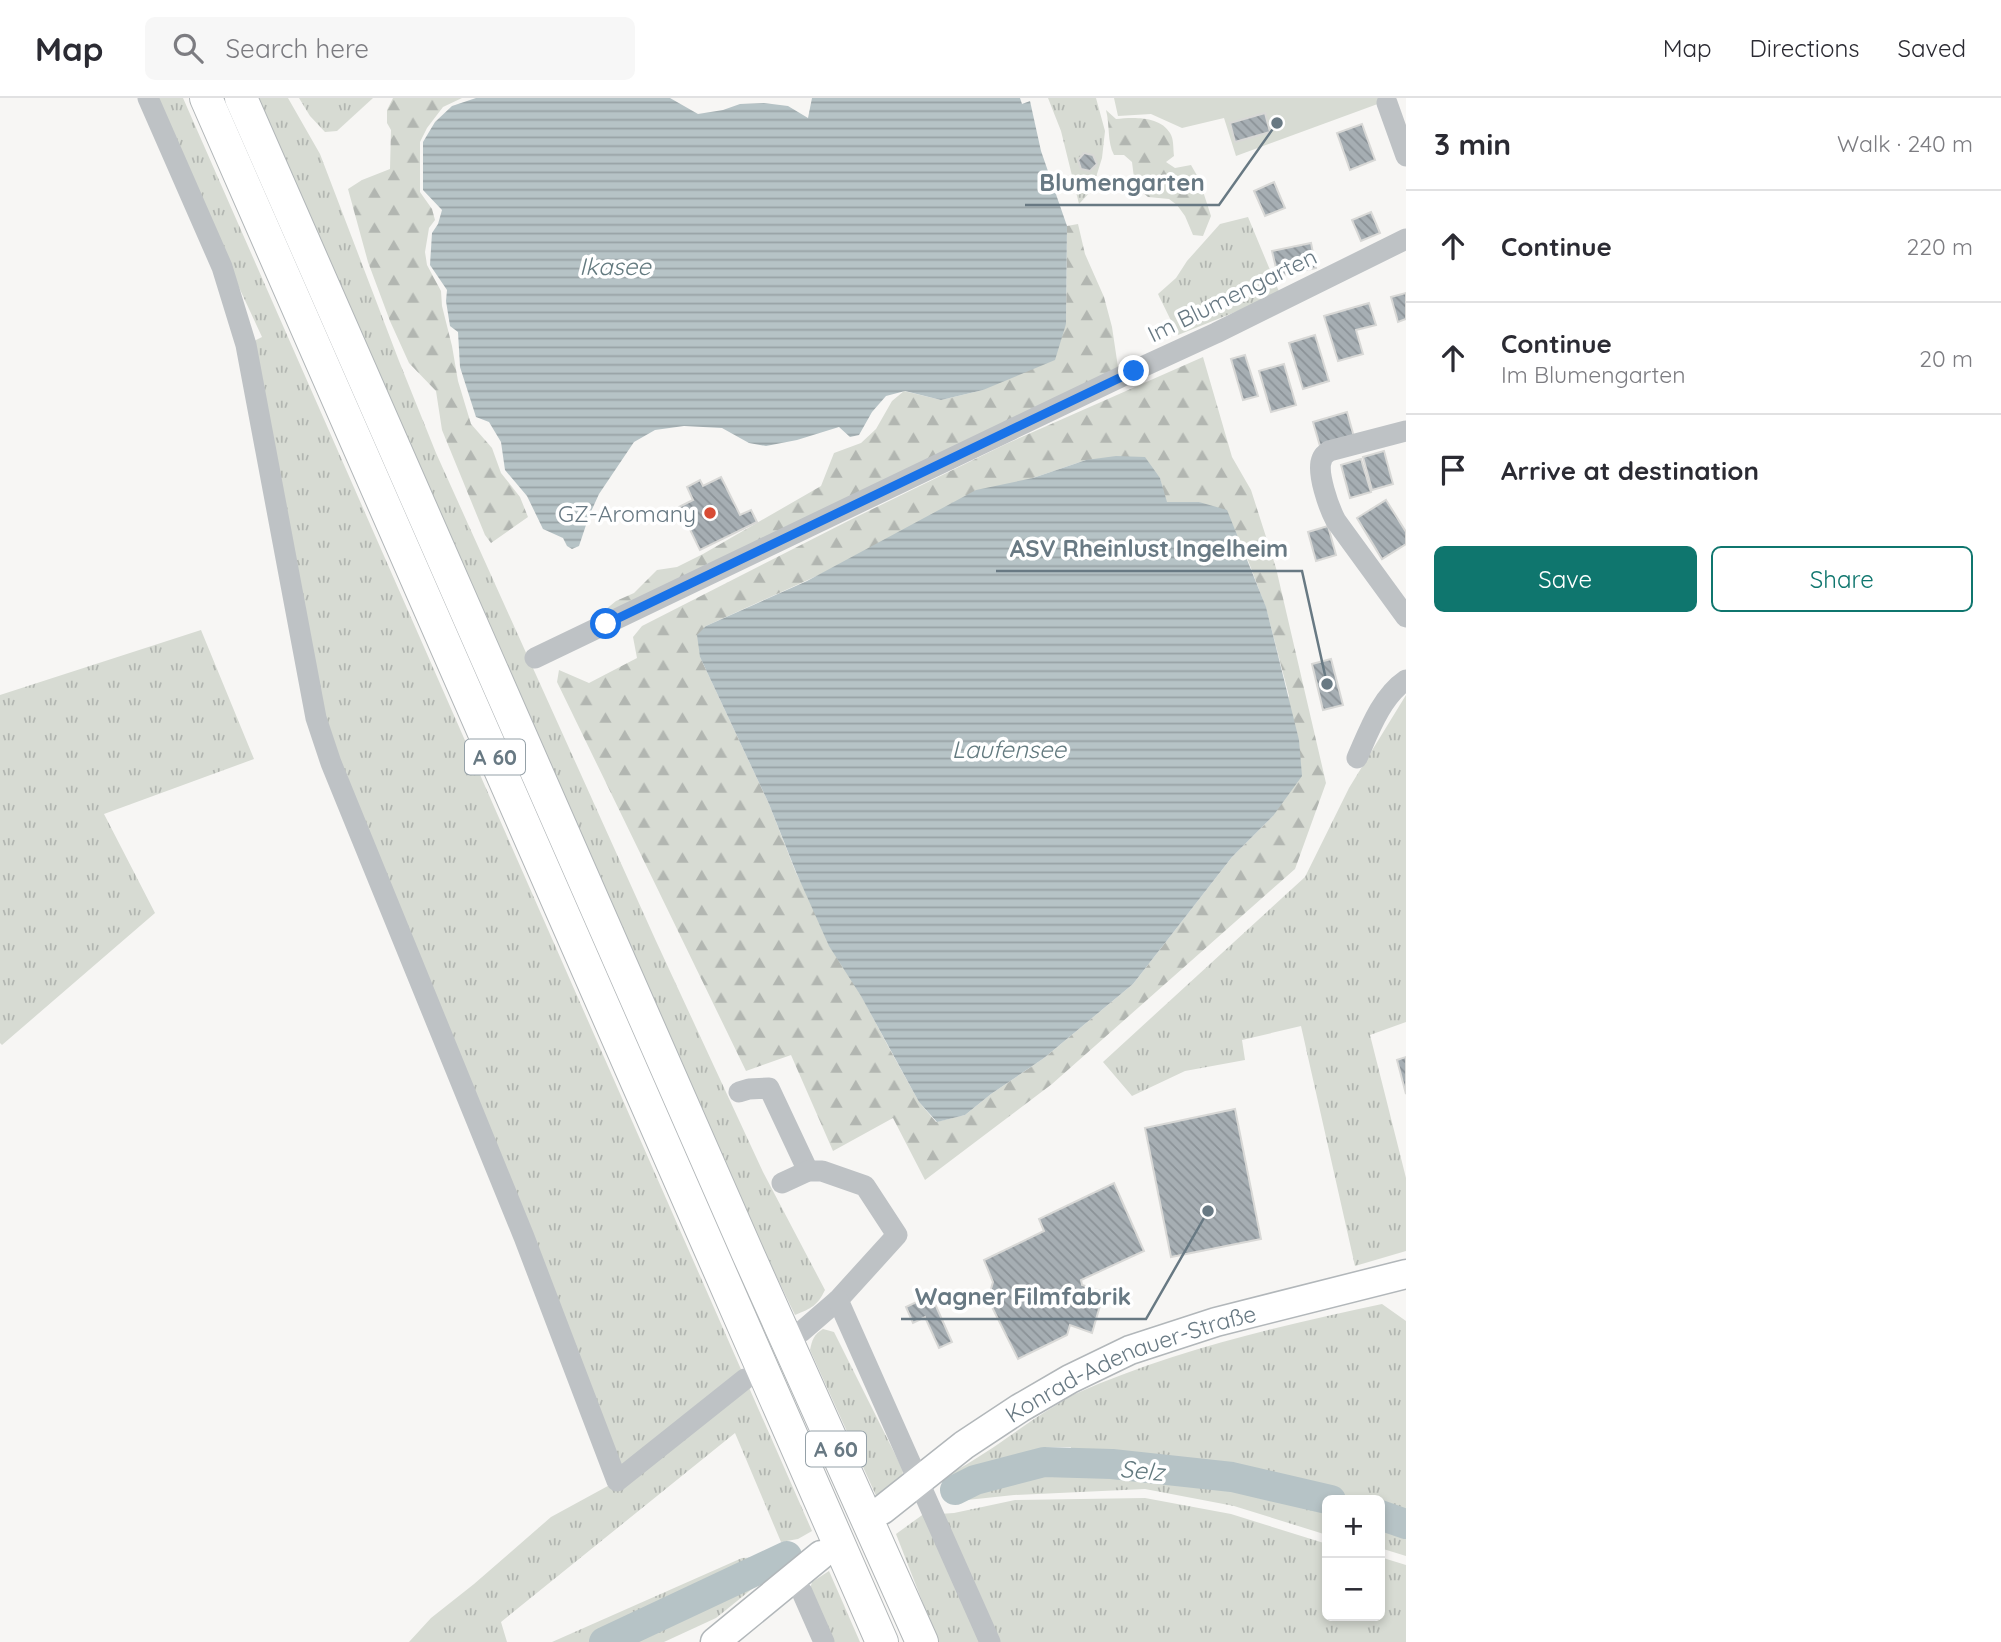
<!DOCTYPE html>
<meta charset="utf-8">
<style>
body{margin:0;font-family:Quicksand,sans-serif;background:#f7f7f7;color:#2b2b33}
.controls{position:absolute;right:21px;bottom:21px;display:grid;overflow:hidden;border-radius:10px;box-shadow:0 4px 10px #0003}
.controls button{width:63px;height:63px;display:grid;place-items:center;padding:0;border:0;border-bottom:2px solid #e1e1e2;background:#fff;color:#2b2b33;font:35px sans-serif}
.stop{position:absolute;width:21px;height:21px;margin:-16px;border:5px solid #1a73e8;border-radius:50%;background:#fff}
.stop.end{background:#1a73e8;border-color:#fff;box-shadow:0 2px 7px #0008}
.list{margin:0;padding:0;list-style:none}
h2{display:flex;justify-content:space-between;align-items:center;height:91px;margin:0;padding:0 28px;font-size:30px}
h2 small{font-size:23px;font-weight:400;color:#7c7c81}
.list li{display:grid;grid-template-columns:46px 1fr auto;gap:21px;align-items:center;box-sizing:border-box;height:112px;padding:0 28px;border-top:2px solid #e1e1e2}
.list b{display:block;font-size:26px;white-space:nowrap}
.list p{margin:0;font-size:23px;white-space:nowrap;color:#7c7c81}
.list em{font-size:23px;font-style:normal;color:#7c7c81}
.actions{display:flex;gap:14px;padding:21px 28px}
.actions a{flex:1;padding:16px 0;border:2px solid #0f766e;border-radius:10px;text-align:center;font-size:24px;color:#0f766e}
.actions .main{background:#0f766e;color:#fff}
.icon{flex:none;width:38px;height:38px;fill:none;stroke:currentColor;stroke-width:2;stroke-linecap:round;stroke-linejoin:round}
.map{position:relative;flex:none;width:1406px;height:1544px;overflow:hidden}
header{display:flex;align-items:center;gap:42px;box-sizing:border-box;height:98px;padding:0 35px;background:#fff;border-bottom:2px solid #e1e1e2}
header strong{font-size:33px}
nav{display:flex;gap:38px;margin-inline-start:auto;font-size:24px}
.search{width:490px;height:63px;background:#f7f7f7;display:flex;align-items:center;gap:18px;box-sizing:border-box;padding:0 24px;border-radius:10px;color:#7c7c81;font-size:26px}
main{display:flex}
aside{flex:1;background:#fff}
.map>svg:first-child{display:block}
</style>
<header>
<strong>Map</strong>
<div class="search"><svg class="icon" aria-label="search" viewBox="0 0 24 24"><circle cx="10" cy="10" r="6"/><path d="M15 15l6 6"/></svg>Search here</div>
<nav><a>Map</a><a>Directions</a><a>Saved</a></nav>
</header>
<main>
<div class="map">
<svg width="1406" height="1544" viewBox="0 0 1406 1544">
<defs>
<pattern id="grass-tufts" width="24" height="20" patternUnits="userSpaceOnUse" patternTransform="scale(1.75)"><rect width="24" height="20" fill="#d7dbd3"/><path d="M3 7l-1-3M5 7V3M7 7l1-3M15 17l-1-3M17 17v-4M19 17l1-3" fill="none" stroke="#b2b6b1"/></pattern>
<pattern id="forest-firs" width="22" height="20" patternUnits="userSpaceOnUse" patternTransform="scale(1.75)"><rect width="22" height="20" fill="#d7dbd3"/><path d="M5 1l3.5 6h-7zM16 11l3.5 6h-7z" fill="#b2b6b1"/></pattern>
<pattern id="water-rules" width="6" height="5" patternUnits="userSpaceOnUse" patternTransform="scale(1.75)"><rect width="6" height="5" fill="#b6c3c6"/><path d="M0 2.5h6" fill="none" stroke="#98a3a6"/></pattern>
<pattern id="building-back-hatch" width="6" height="6" patternUnits="userSpaceOnUse" patternTransform="scale(1.75)"><rect width="6" height="6" fill="#a6aeb3"/><path d="M-1 5l2 2M0 0l6 6M5-1l2 2" fill="none" stroke="#8b9297"/></pattern>
</defs>
<rect width="100%" height="100%" fill="#f7f6f4"/>
<g fill="url(#grass-tufts)" fill-rule="evenodd">
<polygon points="151,0 183,0 812,1433 798,1441 781,1444 735,1335 501,1524 507,1544 409,1544 431,1520 474,1486 551,1419 617,1383 331,665 246,247 262,239"/>
<path d="M253,0H288L320,56L399,263L436,355L656,843L763,1074L825,1192C817,1208 812,1210 795,1217L756,1136Z"/>
<polygon points="299,0 373,0 337,33 325,34 310,18"/>
<polygon points="1048,0 1096,0 1105,33 1102,60 1092,92 1079,106 1061,33"/>
<polygon points="1248,119 1280,196 1178,237 1158,196 1176,180 1187,163 1220,126"/>
<polygon points="201,532 254,661 104,716 155,815 2,947 0,945 0,597"/>
<polygon points="1406,597 1406,924 1370,937 1406,1080 1406,1153 1355,1168 1301,928 1242,942 1245,962 1185,973 1132,998 1103,964 1305,779 1349,690"/>
<path d="M1382,1206L1406,1223V1458L1380,1450V1402H1327V1437L1234,1408L1145,1391L1014,1397L967,1402L955,1397L949,1376C984,1358 1015,1333 1048,1312C1057,1307 1066,1300 1075,1296C1172,1253 1279,1228 1382,1206ZM1044,1349H1071V1369L1042,1371Z"/>
<path d="M823,1231L834,1234L903,1372L902,1383L878,1402L810,1252C812,1242 814,1236 823,1231Z"/>
<polygon points="1145,1400 1231,1416 1327,1446 1327,1518 1380,1518 1380,1459 1406,1467 1406,1544 994,1544 939,1416 954,1415 1015,1402"/>
<polygon points="925,1415 982,1544 938,1544 896,1436"/>
<polygon points="787,1458 784,1465 716,1520 664,1544 552,1544 742,1460"/>
<polygon points="829,1473 860,1544 828,1544 808,1498 812,1484"/>
</g>
<g fill="url(#forest-firs)" fill-rule="evenodd">
<polygon points="393,0 462,0 443,9 427,30 420,44 420,94 432,111 435,122 429,130 425,154 427,167 441,193 442,208 452,248 458,283 471,326 492,350 501,375 520,399 528,419 491,445 485,437 442,332 436,293 409,265 390,223 368,164 348,91 362,82 390,71 391,32 387,25 387,12"/>
<path d="M1106,12L1116,21C1133,19 1160,18 1170,35C1174,41 1173,50 1174,58L1166,64L1175,70L1191,67L1199,81L1211,118L1203,138L1193,137L1185,118L1177,107L1169,101L1148,99L1135,88L1132,64L1124,57H1114C1107,44 1110,27 1106,12Z"/>
<polygon points="1078,126 1085,156 1104,199 1112,229 1119,276 614,519 605,512 616,503 634,495 657,472 677,469 703,456 821,388 834,355 861,345 876,331 892,303 904,293 941,302 983,292 1066,226 1067,128"/>
<path d="M1203,259L1232,359L1251,392L1276,470L1326,685L1295,771L1052,986L925,1082L893,1020L833,1053L791,957L746,973L557,584L559,572L589,585L637,560L633,539L642,528L848,423L1006,346ZM1086,362L1160,380L1166,404H1199L1243,449L1266,510L1289,598L1273,718L1232,759L1133,886L1044,960L991,996L965,1017L936,1024L919,1004L888,948L796,775L769,706L700,559L706,528L1033,380Z"/>
</g>
<polygon fill="#d7dbd3" points="1114,0 1394,0 1236,58 1224,20 1182,30 1151,16 1118,18"/>
<g fill="url(#water-rules)">
<polygon points="476,0 670,0 698,16 723,12 740,6 764,5 788,8 808,20 812,0 1020,0 1022,6 1030,3 1041,53 1067,128 1066,226 1055,262 983,292 941,302 905,293 886,298 872,314 859,337 850,339 839,329 797,342 766,348 749,345 722,330 684,328 655,332 634,344 599,396 589,418 579,448 572,451 567,448 563,440 543,431 527,398 505,372 501,344 489,324 476,319 460,269 458,234 450,228 446,203 447,192 430,167 432,135 438,126 442,112 423,92 423,44 435,24 452,8"/>
<polygon points="1116,358 1145,359 1160,380 1167,404 1199,404 1227,412 1266,509 1299,642 1302,678 1273,718 1232,759 1133,886 1044,960 991,996 965,1017 937,1024 919,1004 861,898 829,848 796,774 769,706 700,559 697,537 706,528 807,483 976,392 1033,380 1086,362"/>
</g>
<g fill="none" stroke-linecap="round" stroke-linejoin="round">
<g stroke="#b6c3c6" stroke-width="30">
<polyline points="955,1392 975,1382 1044,1364 1112,1366 1232,1379 1331,1402"/>
<polyline points="1380,1417 1406,1426"/>
<polyline points="604,1544 787,1458"/>
</g>
</g>
<g fill="url(#building-back-hatch)" stroke="#d8d8d6" stroke-width="2">
<polygon points="1265,15 1270,34 1235,44 1230,25"/>
<polygon points="1362,26 1375,62 1350,72 1337,35"/>
<polygon points="1084,55 1093,57 1097,66 1090,73 1081,71 1078,62"/>
<polygon points="1274,84 1285,110 1265,118 1254,93"/>
<polygon points="1371,114 1380,135 1361,143 1352,122"/>
<polygon points="1311,145 1316,170 1278,178 1272,153"/>
<polygon points="1406,195 1406,221 1398,224 1391,199"/>
<polygon points="1369,205 1376,227 1356,232 1363,256 1338,263 1324,218"/>
<polygon points="1315,237 1329,283 1303,291 1289,245"/>
<polygon points="1245,257 1258,298 1243,302 1231,261"/>
<polygon points="1284,266 1296,307 1271,314 1259,273"/>
<polygon points="1347,314 1354,339 1320,348 1313,324"/>
<polygon points="1384,353 1393,386 1372,392 1363,359"/>
<polygon points="1361,361 1371,394 1350,400 1341,367"/>
<polygon points="721,379 740,417 751,412 757,424 700,452 679,409 693,402 687,389 700,382 703,388"/>
<polygon points="1386,402 1406,434 1406,446 1382,461 1357,420"/>
<polygon points="1328,428 1336,457 1316,463 1308,434"/>
<polygon points="1331,561 1343,607 1323,612 1312,566"/>
<polygon points="1406,959 1406,996 1397,962"/>
<polygon points="1235,1011 1261,1141 1171,1159 1145,1030"/>
<polygon points="1114,1085 1144,1153 1081,1182 1082,1187 1104,1194 1092,1235 1070,1227 1067,1237 1018,1261 988,1201 993,1184 984,1162 1044,1133 1039,1121"/>
<polygon points="931,1197 952,1244 939,1250 925,1219 913,1225 906,1209"/>
</g>
<g fill="none" stroke-linecap="round" stroke-linejoin="round">
<g stroke="#b2b7ba" stroke-width="31">
<g id="major">
<path id="s1" d="M882,1412L964,1347L1020,1310L1070,1281L1130,1252L1216,1224L1406,1176"/>
<polyline points="715,1544 821,1457"/>
</g>
</g>
<g stroke="#b1b6b8" stroke-width="34">
<g id="highway">
<polyline points="206,0 882,1544"/>
<polyline points="241,0 749,1158 922,1544"/>
</g>
</g>
<g stroke="#bec2c5" stroke-width="21">
<polyline points="148,0 222,169 246,247 316,620 331,665 524,1139 617,1383 745,1281"/>
<polyline points="1387,5 1406,58"/>
<path d="M1406,333L1329,353C1326,356 1323,357 1322,361C1316,374 1329,410 1336,423L1406,519"/>
<polyline points="535,560 1129,275 1216,235 1406,141"/>
<path d="M1357,660C1369,633 1381,599 1406,582"/>
<polyline points="739,994 749,991 769,990 808,1073"/>
<polyline points="782,1085 808,1073 822,1073 865,1088 897,1137 838,1202 801,1234"/>
<polyline points="838,1202 990,1544"/>
<polyline points="790,1481 802,1494 824,1544"/>
</g>
<use href="#major" stroke="#fff" stroke-width="28"/>
<use href="#highway" stroke="#fff" stroke-width="32"/>
</g>
<g fill="none" stroke-linecap="round" stroke-linejoin="round">
<polyline stroke="#1a73e8" stroke-width="9" points="606,526 1134,273"/>
</g>
<circle fill="#d74b34" stroke="#fff" stroke-width="2.5" cx="710" cy="415" r="7"/>
<g text-anchor="middle" dominant-baseline="central" stroke-width="7" stroke-linejoin="round" paint-order="stroke">
<g fill="#fff" stroke="#95a1a8" stroke-width="2">
<rect x="465" y="641.5" width="60" height="35" rx="5"/>
<rect x="806" y="1333.5" width="60" height="35" rx="5"/>
</g>
<g font-size="21" font-weight="bold" fill="#687983">
<text x="495" y="659">A 60</text>
<text x="836" y="1351">A 60</text>
</g>
<g font-size="23" fill="#687983" stroke="#fff">
<text transform="translate(1232 197) rotate(-26)">Im Blumengarten</text>
<text stroke="none"><textPath href="#s1" startOffset="292">Konrad-Adenauer-Straße</textPath></text>
</g>
<g font-size="23" fill="#687983" stroke="#fff" text-anchor="end">
<text x="696" y="415">GZ-Aromany</text>
</g>
<g font-size="24" font-style="italic" fill="#637a7f" stroke="#fff">
<text x="615" y="168">Ikasee</text>
<text x="1009" y="651">Laufensee</text>
<text transform="translate(1142 1372) rotate(5)">Selz</text>
</g>
</g>
<path fill="none" stroke="#687983" stroke-width="2.5" d="M1277 25L1219 107H1025M1327 586L1302 473H996M1208 1113L1146 1221H901"/>
<g fill="#687983" stroke="#fff" stroke-width="2.5">
<circle cx="1277" cy="25" r="7"/>
<circle cx="1327" cy="586" r="7"/>
<circle cx="1208" cy="1113" r="7"/>
</g>
<g font-size="24" text-anchor="middle" font-weight="bold" fill="#687983" stroke="#fff" stroke-width="7" stroke-linejoin="round" paint-order="stroke">
<text x="1122" y="93">Blumengarten</text>
<text x="1149" y="459">ASV Rheinlust Ingelheim</text>
<text x="1023" y="1207">Wagner Filmfabrik</text>
</g>
</svg>
<div class="controls">
<button>+</button>
<button>−</button>
</div>
<div class="stop" style="left:606px;top:526px"></div>
<div class="stop end" style="left:1134px;top:273px"></div>
</div>
<aside>
<h2>3 min<small>Walk · 240 m</small></h2>
<ul class="list">
<li><svg class="icon" aria-label="ahead" viewBox="0 0 24 24"><path d="M12 20V5M6 11l6-6 6 6"/></svg><div><b>Continue</b></div><em>220 m</em></li>
<li><svg class="icon" aria-label="ahead" viewBox="0 0 24 24"><path d="M12 20V5M6 11l6-6 6 6"/></svg><div><b>Continue</b><p>Im Blumengarten</p></div><em>20 m</em></li>
<li><svg class="icon" aria-label="arrive" viewBox="0 0 24 24"><path d="M6 21V4h12l-3 4 3 4H6"/></svg><div><b>Arrive at destination</b></div></li>
</ul>
<div class="actions"><a class="main">Save</a><a>Share</a></div>
</aside>
</main>
